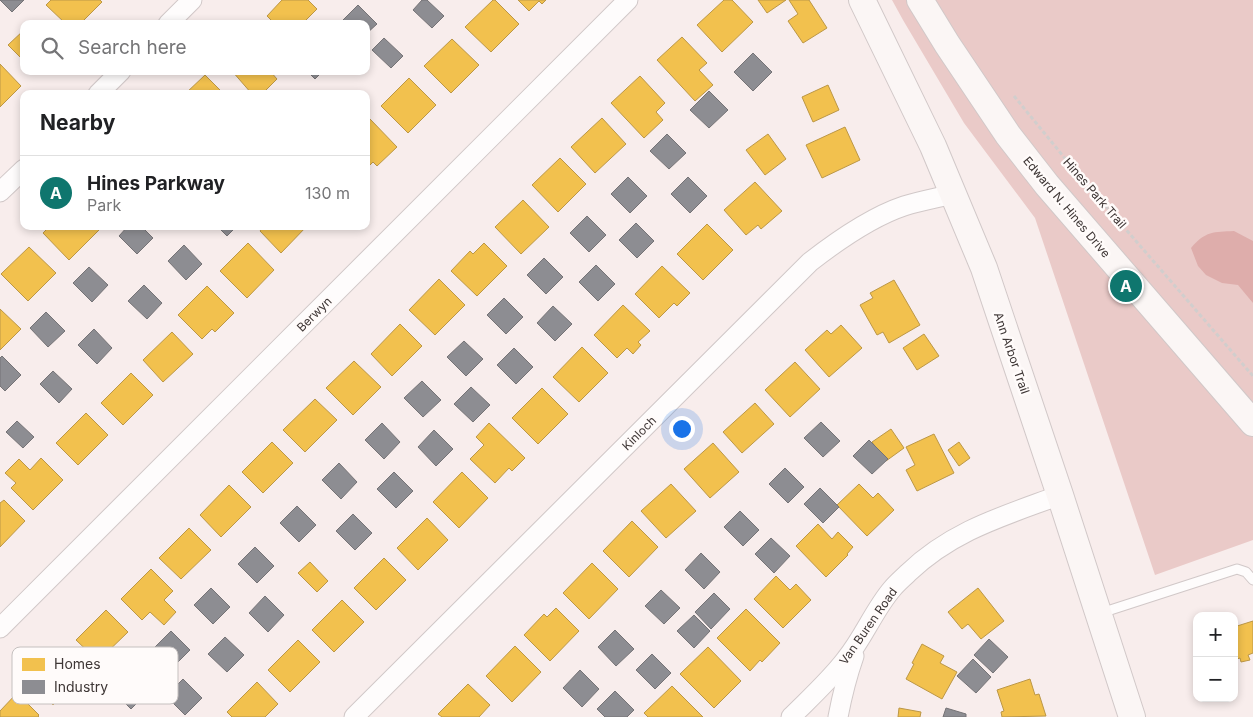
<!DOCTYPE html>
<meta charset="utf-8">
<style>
body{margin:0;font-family:Inter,sans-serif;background:#f2f2f2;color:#202124}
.controls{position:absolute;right:15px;bottom:15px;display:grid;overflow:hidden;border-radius:10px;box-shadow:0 2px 8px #0003}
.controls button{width:45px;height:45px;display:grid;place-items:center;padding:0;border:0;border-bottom:1px solid #e0e0e0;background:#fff;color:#202124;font:25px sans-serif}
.you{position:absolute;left:681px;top:428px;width:18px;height:18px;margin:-12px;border:4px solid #fff;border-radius:50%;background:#1a73e8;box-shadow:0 0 0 8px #1a73e833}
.badge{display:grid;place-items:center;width:32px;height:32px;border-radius:50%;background:#0f766e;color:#fff;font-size:16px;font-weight:700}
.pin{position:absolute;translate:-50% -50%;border:2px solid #fff;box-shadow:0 1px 5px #0006}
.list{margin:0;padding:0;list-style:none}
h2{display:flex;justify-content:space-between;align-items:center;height:65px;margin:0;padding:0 20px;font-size:21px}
h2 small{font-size:16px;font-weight:400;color:#757577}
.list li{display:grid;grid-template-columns:32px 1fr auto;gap:15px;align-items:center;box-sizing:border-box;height:75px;padding:0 20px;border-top:1px solid #e0e0e0}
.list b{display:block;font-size:19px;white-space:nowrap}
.list p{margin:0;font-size:16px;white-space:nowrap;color:#757577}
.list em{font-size:16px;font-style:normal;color:#757577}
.icon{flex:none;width:28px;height:28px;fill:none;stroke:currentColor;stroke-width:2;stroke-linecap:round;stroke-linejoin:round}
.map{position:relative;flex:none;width:1253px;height:717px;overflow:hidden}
.search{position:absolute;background:#fff;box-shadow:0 2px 8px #0003;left:20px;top:20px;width:350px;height:55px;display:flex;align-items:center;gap:12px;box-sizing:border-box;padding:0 18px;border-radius:10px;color:#757577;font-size:19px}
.panel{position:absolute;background:#fff;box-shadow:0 2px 8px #0003;left:20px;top:90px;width:350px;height:140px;border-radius:10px}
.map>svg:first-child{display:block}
</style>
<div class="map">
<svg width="1253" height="717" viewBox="0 0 1253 717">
<rect width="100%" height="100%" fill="#f8edec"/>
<polygon fill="#eacac8" points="892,0 1253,0 1253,540 1155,575 1035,218 964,123 903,20"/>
<path fill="#deadab" d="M1234,231L1253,241V303L1238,285L1222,283L1206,275L1198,266L1191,248C1205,231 1214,232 1234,231Z"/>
<g fill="#f2c14e" stroke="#bc9746">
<polygon points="51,0 100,0 102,2 80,24 66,24 46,5"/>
<polygon points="282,0 308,0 317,9 302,24 275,24 267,16"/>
<polygon points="493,0 495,0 519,24 491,52 465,27"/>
<polygon points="518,0 546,0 542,4 539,1 529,11"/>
<polygon points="724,0 732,0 753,22 722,52 697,25"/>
<polygon points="758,0 786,0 767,13"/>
<polygon points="789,0 809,0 827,28 803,43 788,21 798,14"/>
<polygon points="24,30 24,61 8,45"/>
<polygon points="682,37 707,63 699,70 713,85 695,101 657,60"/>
<polygon points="452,39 479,65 451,93 424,66"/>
<polygon points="0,64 21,86 0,107"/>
<polygon points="232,71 270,71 277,79 262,94 252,94"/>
<polygon points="205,75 224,94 185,94"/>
<polygon points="640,76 665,103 656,112 663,120 644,138 611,103"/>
<polygon points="409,78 436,105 408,133 381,106"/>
<polygon points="828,85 839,110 813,122 802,97"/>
<polygon points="602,118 626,144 595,173 571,147"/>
<polygon points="370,119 397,147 377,166 373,162 366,169 366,122"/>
<polygon points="845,127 860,160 822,178 806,145"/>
<polygon points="768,134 786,159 765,175 746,150"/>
<polygon points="560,158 586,184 558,212 532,185"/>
<polygon points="755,182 782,211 761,229 758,225 746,235 724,210"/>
<polygon points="523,200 549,227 521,254 495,227"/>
<polygon points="707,224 733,250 703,280 677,254"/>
<polygon points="50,226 94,226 99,230 69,260 43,233"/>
<polygon points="264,226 307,226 281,253 260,231"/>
<polygon points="248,243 274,270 247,298 220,271"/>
<polygon points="484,243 507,266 477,296 451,271 470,251 473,254"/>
<polygon points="29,247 56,273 28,301 1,274"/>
<polygon points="662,266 690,293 677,306 674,303 659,318 635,294"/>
<polygon points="439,279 465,305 435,335 409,310"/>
<polygon points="894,280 920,325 889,343 883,332 877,335 860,305 873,298 870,293"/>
<polygon points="207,286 234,313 215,332 212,329 202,339 178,315"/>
<polygon points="623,305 650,331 638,342 641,345 633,354 627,348 617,358 594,335"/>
<polygon points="0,309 21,329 0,350"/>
<polygon points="400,324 422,346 392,376 371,354"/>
<polygon points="841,325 862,348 829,377 805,350 827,330 831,334"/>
<polygon points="172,332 193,354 163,382 143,360"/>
<polygon points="924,334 939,356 917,370 903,348"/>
<polygon points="582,347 608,373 579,402 553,377"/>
<polygon points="354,361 381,387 353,415 326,388"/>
<polygon points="795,362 820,389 790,417 765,390"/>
<polygon points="131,373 153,395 123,425 101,403"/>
<polygon points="542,388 568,414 538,444 512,418"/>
<polygon points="315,399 337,420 305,452 283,430"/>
<polygon points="755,403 774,424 742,453 723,432"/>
<polygon points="86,413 108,435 78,465 56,443"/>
<polygon points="489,423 525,458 512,471 509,468 495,483 470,459 484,445 476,437"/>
<polygon points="891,429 904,448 886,461 872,442"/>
<polygon points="934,434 954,473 917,491 906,470 915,465 906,447"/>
<polygon points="272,442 293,463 263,493 242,472"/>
<polygon points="959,442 970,458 959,466 948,450"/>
<polygon points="713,443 739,472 710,498 684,469"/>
<polygon points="41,458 63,480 33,510 11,488 16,483 5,473 19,459 30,470"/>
<polygon points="462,472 488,498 459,528 433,502"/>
<polygon points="671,484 696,511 666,538 641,511"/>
<polygon points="859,484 873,498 878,493 894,510 867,536 837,505"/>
<polygon points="229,485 251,507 221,537 200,515"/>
<polygon points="4,500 25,521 0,547 0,503"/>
<polygon points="427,518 448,540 418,570 397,548"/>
<polygon points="632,521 658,547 629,577 603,551"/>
<polygon points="818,524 832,539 838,532 853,547 847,554 848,555 826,577 796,546"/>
<polygon points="189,528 211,550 181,579 159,558"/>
<polygon points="384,558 406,580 376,610 354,588"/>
<polygon points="310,562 328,581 317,592 298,573"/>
<polygon points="592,563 618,589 589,619 563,593"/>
<polygon points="151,569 173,591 164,600 176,612 164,625 150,612 142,620 121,599"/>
<polygon points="776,576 790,590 796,584 811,600 783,628 754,599"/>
<polygon points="978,588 1004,621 981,639 968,624 962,629 948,612"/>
<polygon points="342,600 364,622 334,652 312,630"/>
<polygon points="556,608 579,631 550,661 524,635 544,614 547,617"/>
<polygon points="746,609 780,643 762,662 760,660 750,671 717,638"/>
<polygon points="106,610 128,632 98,661 76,640"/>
<polygon points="1253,621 1253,653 1248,655 1250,660 1241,662 1240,658 1234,660 1234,627"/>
<polygon points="298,640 320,662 290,692 268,670"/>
<polygon points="922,644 944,656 940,663 957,672 942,699 906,679 914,664 912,663"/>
<polygon points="515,646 541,672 512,702 486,676"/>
<polygon points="708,647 741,681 714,708 680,674"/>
<polygon points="61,653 83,675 53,705 31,683"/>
<polygon points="1030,679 1035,695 1039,694 1046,716 1002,717 1001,712 1004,711 997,690"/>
<polygon points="257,682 278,704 265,717 232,717 227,712"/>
<polygon points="468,684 490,705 479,717 442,717 438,714"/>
<polygon points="672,686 703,717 648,717 644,713"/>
<polygon points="17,693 39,715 38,716 39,717 0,717 0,711"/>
<polygon points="899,708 921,712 920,717 898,717"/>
</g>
<g fill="#8d8d92" stroke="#757376">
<polygon points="0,0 24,0 12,12"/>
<polygon points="422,0 427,0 444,16 432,28 413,10"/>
<polygon points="358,5 377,24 366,34 366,24 344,24 342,21"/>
<polygon points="384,38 403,56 391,68 372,50"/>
<polygon points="753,53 772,72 753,91 734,72"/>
<polygon points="307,71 323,71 315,79"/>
<polygon points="709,91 728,110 709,128 690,110"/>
<polygon points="667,134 686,153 669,169 650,151"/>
<polygon points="628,177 647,196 630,213 611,194"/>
<polygon points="688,177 707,196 690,213 671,194"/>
<polygon points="587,216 606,235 589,252 570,233"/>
<polygon points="636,223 654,241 637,258 619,240"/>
<polygon points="128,226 141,226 153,238 137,254 119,236"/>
<polygon points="217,226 237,226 227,236"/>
<polygon points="184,245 202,264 186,280 168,261"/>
<polygon points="544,258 563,277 546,294 527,275"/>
<polygon points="596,265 615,284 598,301 579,282"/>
<polygon points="89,267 108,285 92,302 73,283"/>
<polygon points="144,285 162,303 147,319 128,301"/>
<polygon points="504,298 523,317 506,334 487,315"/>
<polygon points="553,306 572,324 555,341 537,323"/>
<polygon points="46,312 65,331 48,347 30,328"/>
<polygon points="94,329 112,348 97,364 78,345"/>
<polygon points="464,341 483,359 466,376 447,357"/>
<polygon points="514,348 533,367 516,384 497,365"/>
<polygon points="2,356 21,375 5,391 0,386 0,358"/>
<polygon points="53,371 72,389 59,403 40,384"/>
<polygon points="422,381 441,400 423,417 404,398"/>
<polygon points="471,387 490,405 473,422 454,404"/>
<polygon points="17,421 34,437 23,448 6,432"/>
<polygon points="821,422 840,441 823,457 804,438"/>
<polygon points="382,423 400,442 384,459 365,440"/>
<polygon points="434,430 453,449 436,466 418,447"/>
<polygon points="869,440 888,459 872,474 853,456"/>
<polygon points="339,463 357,482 341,499 322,480"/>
<polygon points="785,468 804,487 788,503 769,484"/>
<polygon points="394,472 413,491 396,508 377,489"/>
<polygon points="820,488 839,507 823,523 804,504"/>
<polygon points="297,506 316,525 299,542 280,523"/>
<polygon points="740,511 759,530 743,546 724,527"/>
<polygon points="353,514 372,533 355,550 336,531"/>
<polygon points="771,538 790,556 774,573 755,554"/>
<polygon points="255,547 274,566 257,583 238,564"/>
<polygon points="701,553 720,572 704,589 685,570"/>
<polygon points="211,588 230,607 213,624 194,605"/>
<polygon points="661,590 680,608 664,624 645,606"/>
<polygon points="714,593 730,609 711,629 695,612"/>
<polygon points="265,596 284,615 268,632 249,613"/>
<polygon points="694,615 710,631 694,648 677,631"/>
<polygon points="615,630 634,649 616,666 598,647"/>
<polygon points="171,631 190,650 173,667 154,648"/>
<polygon points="225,637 244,655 227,672 208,654"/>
<polygon points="989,639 1008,657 993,673 974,655"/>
<polygon points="652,654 671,673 655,689 636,670"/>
<polygon points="973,659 991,677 976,693 957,676"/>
<polygon points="580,670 599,689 582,707 563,688"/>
<polygon points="129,673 148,692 131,709 112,690"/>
<polygon points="183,679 202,698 185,715 166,696"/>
<polygon points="615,691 634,710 627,717 605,717 597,709"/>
<polygon points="946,708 966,714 966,717 943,717"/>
</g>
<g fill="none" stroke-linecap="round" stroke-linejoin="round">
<g stroke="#d1c8c8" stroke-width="11">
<polyline id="lane" points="1101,613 1237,569 1246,572 1253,580"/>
</g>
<g stroke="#d1c8c8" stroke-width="21">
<g id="street">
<polyline points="168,24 192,0"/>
<polyline points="98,94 121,71"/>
<polyline points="0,192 24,169"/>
<polyline points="0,628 628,0"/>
<path d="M354,717L810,262C837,241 871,217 904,206C920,201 937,198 953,194"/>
<path d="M791,717C810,698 830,680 846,659C864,637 874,610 892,589C897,583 903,578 908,573C953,530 1004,516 1060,495"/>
<path d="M838,717C842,696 847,676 854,656"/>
</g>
</g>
<g stroke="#d1c8c8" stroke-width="28">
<g id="secondary">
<polyline points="862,0 933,146 984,268 1060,495 1132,717"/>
<polyline points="920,0 947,44 1008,135 1047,185 1253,423"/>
</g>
</g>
<polyline stroke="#d1cecd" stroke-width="3" stroke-dasharray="4 2.5" stroke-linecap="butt" points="1014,96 1077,173 1253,376"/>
<use href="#lane" stroke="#fefcfc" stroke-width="9"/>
<use href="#street" stroke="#fefcfc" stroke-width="19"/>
<use href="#secondary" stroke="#fbf6f5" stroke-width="26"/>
</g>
<g text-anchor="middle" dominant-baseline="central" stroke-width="5" stroke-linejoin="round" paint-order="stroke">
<g font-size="12" fill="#3e3635" stroke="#fffbfa">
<text transform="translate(1095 193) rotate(49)">Hines Park Trail</text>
<text transform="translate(1067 207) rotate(50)">Edward N. Hines Drive</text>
<text transform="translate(314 314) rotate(-45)">Berwyn</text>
<text transform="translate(1012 353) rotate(71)">Ann Arbor Trail</text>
<text transform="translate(639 433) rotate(-45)">Kinloch</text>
<text transform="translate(868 626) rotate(-55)">Van Buren Road</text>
</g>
</g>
<rect x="12" y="647" width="166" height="57" rx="8" fill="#fffbfa" stroke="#c5c0bf" stroke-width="1"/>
<rect x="22" y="658" width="23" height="13" fill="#f2c14e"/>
<rect x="22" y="680" width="23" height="14" fill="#8d8d92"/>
<g font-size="14" fill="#3e3635">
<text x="54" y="669">Homes</text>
<text x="54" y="692">Industry</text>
</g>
</svg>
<div class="controls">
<button>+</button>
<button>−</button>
</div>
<div class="you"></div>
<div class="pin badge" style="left:1126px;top:286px">A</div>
<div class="search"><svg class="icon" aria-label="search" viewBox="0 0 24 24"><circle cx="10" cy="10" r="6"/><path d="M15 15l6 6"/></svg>Search here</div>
<section class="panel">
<h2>Nearby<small></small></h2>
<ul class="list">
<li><span class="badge">A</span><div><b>Hines Parkway</b><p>Park</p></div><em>130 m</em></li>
</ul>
</section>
</div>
